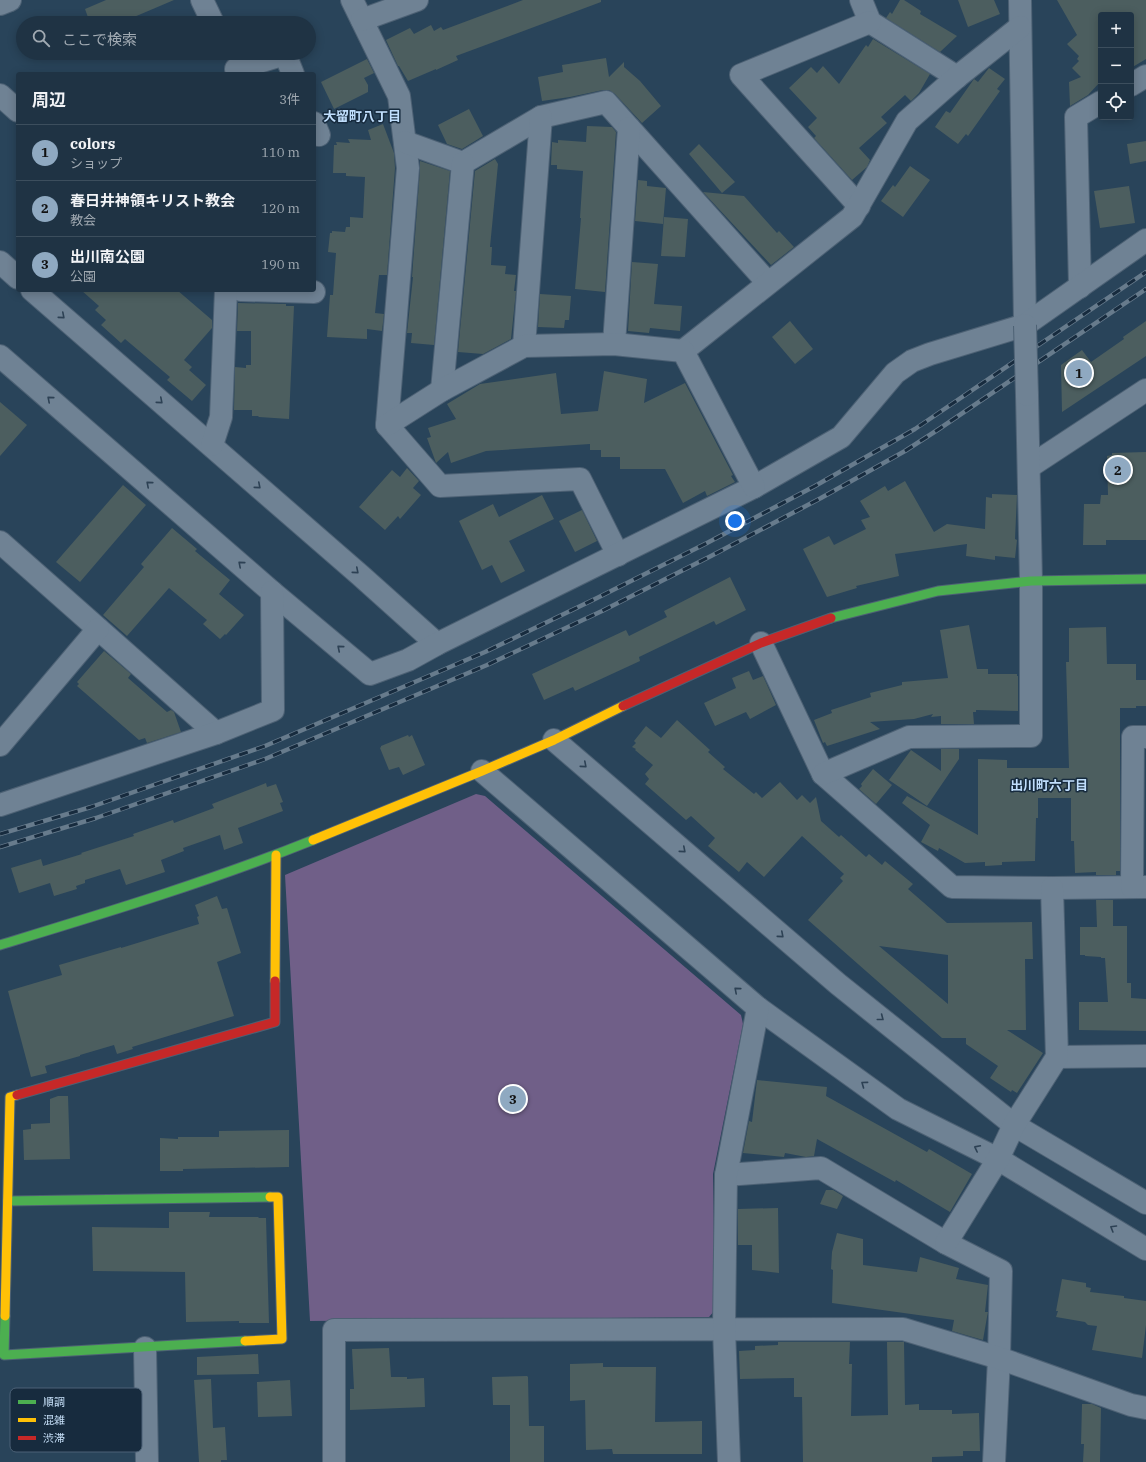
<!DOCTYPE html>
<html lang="ja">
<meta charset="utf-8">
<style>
body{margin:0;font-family:"IBM Plex Serif","Noto Sans JP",serif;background:#273b4b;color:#f1f3f6}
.controls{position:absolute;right:12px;top:12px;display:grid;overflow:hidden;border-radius:4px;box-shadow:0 2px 10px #0003}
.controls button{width:36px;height:36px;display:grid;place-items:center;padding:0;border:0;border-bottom:1px solid #3c4e5d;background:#1f3344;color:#f1f3f6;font:20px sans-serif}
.you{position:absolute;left:735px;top:521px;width:14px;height:14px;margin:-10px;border:3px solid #fff;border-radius:50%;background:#1a73e8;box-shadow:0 0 0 6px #1a73e833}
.badge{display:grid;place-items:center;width:26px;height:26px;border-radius:50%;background:#8fa9c1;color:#111;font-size:13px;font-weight:700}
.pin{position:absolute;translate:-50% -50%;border:2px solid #fff;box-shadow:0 1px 4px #0006}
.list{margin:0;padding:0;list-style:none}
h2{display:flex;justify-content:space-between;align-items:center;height:52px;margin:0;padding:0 16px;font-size:17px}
h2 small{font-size:13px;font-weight:400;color:#a1aab2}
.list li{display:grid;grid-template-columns:26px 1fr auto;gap:12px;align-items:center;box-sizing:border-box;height:56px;padding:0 16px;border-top:1px solid #3c4e5d}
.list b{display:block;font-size:15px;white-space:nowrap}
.list p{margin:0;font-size:13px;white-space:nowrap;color:#a1aab2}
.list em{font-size:13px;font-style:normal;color:#a1aab2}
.icon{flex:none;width:22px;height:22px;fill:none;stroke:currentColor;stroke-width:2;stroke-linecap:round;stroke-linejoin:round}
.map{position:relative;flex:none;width:1146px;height:1462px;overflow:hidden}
.search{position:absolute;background:#1f3344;box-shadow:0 2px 10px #0003;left:16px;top:16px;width:300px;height:44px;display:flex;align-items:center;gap:10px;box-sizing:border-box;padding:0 14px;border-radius:22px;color:#a1aab2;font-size:15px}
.panel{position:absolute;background:#1f3344;box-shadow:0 2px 10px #0003;left:16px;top:72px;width:300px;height:220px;border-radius:4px}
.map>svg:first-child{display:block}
</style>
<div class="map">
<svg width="1146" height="1462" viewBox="0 0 1146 1462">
<rect width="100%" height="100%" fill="#29445a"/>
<polygon fill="#705f88" points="476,794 485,796 741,1015 743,1024 713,1174 715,1310 709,1317 310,1321 285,875"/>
<g fill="#4c5e5f" fill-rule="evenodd">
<polygon points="106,0 174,0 120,23 90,23 85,9"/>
<polygon points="523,0 601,0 601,2 456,56 458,60 436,70 436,69 408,81 399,66 398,66 386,40 410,28 414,34 431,25 434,31 441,27 443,30"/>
<polygon points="900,0 904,0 921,11 920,14 957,36 940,52 886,18 890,12 892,14"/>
<polygon points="958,0 994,0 1000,14 968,27"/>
<polygon points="1057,0 1146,0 1146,59 1131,68 1131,15 1101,15 1101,81 1088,95 1070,106 1069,82 1081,77 1072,68 1079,61 1077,59 1079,56 1067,44 1077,35"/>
<polygon points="873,39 930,74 919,93 911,101 905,95 881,117 887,123 859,148 870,160 867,167 852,180 814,138 816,136 808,127 817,118 789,88 811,67 817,73 823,66 839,84 866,45 868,47"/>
<polygon points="606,58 609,77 624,62 624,67 640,81 661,106 642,123 615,94 609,90 603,90 570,97 542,101 538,77 563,72 562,65"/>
<polygon points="367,59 374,73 364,78 368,85 368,92 334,109 321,82"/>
<polygon points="989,68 1005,79 997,89 1000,91 968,136 966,134 958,144 935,127 946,111 950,113 974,79 978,82"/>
<polygon points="469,109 483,136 462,149 447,144 438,125"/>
<polygon points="383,124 394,153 395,168 387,275 379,275 375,313 384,314 382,331 367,329 367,339 327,337 330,295 333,295 336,253 328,252 330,233 332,233 332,231 345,232 346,227 350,227 350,217 363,218 365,177 346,176 346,173 333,173 334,145 337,145 336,142 350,143 348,139 371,140 368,130"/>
<polygon points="587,126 612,127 616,132 605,292 575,289 581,218 580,218 583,171 557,169 557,165 551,165 552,142 558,143 558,140 586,142"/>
<polygon points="1146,141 1146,161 1130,164 1127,144"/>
<polygon points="699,144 735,182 722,193 689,154"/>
<polygon points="495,159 498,164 490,247 492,247 491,265 506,266 505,274 516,275 514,291 516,291 511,339 483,354 458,352 475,171"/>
<polygon points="420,161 450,171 434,345 411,343 412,333 407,333 413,277 412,277 420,169"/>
<polygon points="910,166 930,180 903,217 881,201 893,185 895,187"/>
<polygon points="638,180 647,181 647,186 666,188 663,224 635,221"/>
<polygon points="1129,186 1135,223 1100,228 1094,191"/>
<polygon points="703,192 744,196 777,233 779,231 794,247 771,265"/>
<polygon points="664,217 688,219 685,257 661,256"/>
<polygon points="632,262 658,264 654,304 682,306 680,331 650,328 649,333 628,331"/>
<polygon points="81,290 177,290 212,320 212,328 184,360 192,367 189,370 206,385 192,401 167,380 170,377 125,339 121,343 101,325 106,320 95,310 99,306"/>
<polygon points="540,294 571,296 569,320 565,320 564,328 538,327"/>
<polygon points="238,303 286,304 286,306 294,306 289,419 259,417 258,416 252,416 252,410 234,410 235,367 246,368 246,365 251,365 251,331 237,331"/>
<polygon points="790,321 813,349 795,364 772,337"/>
<polygon points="1146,321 1146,356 1062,412 1061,365 1082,350 1091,362 1124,339 1123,337"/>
<polygon points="604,371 647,379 644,403 685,383 733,475 731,476 735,482 707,496 705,491 683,503 665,469 620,469 620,457 601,457 601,450 590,450 590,444 486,451 451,463 448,452 436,463 427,438 431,437 428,428 456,419 447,404 480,384 556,373 561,414 598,411"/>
<polygon points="0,402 27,425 0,456"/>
<polygon points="1146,452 1146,540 1106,540 1106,545 1083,545 1084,504 1100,504 1101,495 1108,495 1107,456 1112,455 1112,453"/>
<polygon points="407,468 419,481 413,488 421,495 400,519 398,516 385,530 359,507 392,470 400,477"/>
<polygon points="905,481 934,532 947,524 985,529 986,497 992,498 992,494 1017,495 1015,539 1017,540 1015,558 995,556 995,560 966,556 967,544 895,554 899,576 856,586 857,588 827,597 803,549 829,536 834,545 866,529 861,520 870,517 860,501 885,486 888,491"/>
<polygon points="123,485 146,505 80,582 56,562"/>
<polygon points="542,495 554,519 509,541 525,571 501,583 492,565 482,570 459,521 493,504 499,517"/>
<polygon points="582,510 597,541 575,552 559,521"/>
<polygon points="172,528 197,549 195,551 230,580 219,594 244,615 226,635 225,634 220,639 203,624 207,620 169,588 127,636 103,615 144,567 141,564"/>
<polygon points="730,577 746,610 716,625 714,621 639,657 640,661 575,691 573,687 544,700 532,674 626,630 629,636 667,617 664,611"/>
<polygon points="969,625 977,669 988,669 988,674 1017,674 1017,676 1018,676 1018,711 976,710 976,712 973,712 974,724 941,724 941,716 931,717 933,714 914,719 870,722 880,729 827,746 825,742 823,743 814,720 832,713 831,710 871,697 870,693 902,685 902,682 948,678 940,630"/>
<polygon points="1106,627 1107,664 1136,664 1136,680 1146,680 1146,706 1136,706 1136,708 1120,708 1120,871 1116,871 1116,875 1096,875 1096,872 1075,873 1074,841 1071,841 1071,798 1038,798 1038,818 1036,818 1035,861 1002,862 1002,865 985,866 985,862 965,863 939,848 938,851 921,842 930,825 902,803 907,796 978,835 978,759 1007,760 1007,768 1069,768 1066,662 1069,662 1069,628"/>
<polygon points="104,651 131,674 128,678 167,712 171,710 174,712 181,732 147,743 145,738 139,740 77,686 79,684 77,682"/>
<polygon points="749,671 753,680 763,676 776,705 750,719 746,712 715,726 704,703 736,688 732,678"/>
<path d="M677,720L710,750L708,752L725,767L723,769L754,794L756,792L762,798L780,782L797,800L802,795L810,803L816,797L821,821L839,837L841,835L866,857L869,854L882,865L885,861L913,884L908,889L947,923L1032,922L1033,959H1025L1026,1030H1007L1043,1053L1017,1093L1012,1090L1011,1092L990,1078L998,1066L966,1044V1038H942L808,920L843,881L840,878L844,874L802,836L764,877L747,862L739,872L708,846L715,838L691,816L686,820L645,784L649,779L645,774L653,765L635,750L636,749L632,747L636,743L634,741L646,726L661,738ZM879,946L948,955V1004Z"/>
<polygon points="408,735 409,737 412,735 425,765 403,775 399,767 389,770 380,748 381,747 381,746"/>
<polygon points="941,749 959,749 959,759 927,806 889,780 911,750 941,771"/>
<polygon points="873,769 892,785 876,804 859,789 862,786 861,784"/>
<polygon points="266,783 267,787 276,784 283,802 280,803 283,811 238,828 243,843 224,850 220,835 183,848 184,851 161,860 165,872 126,885 120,869 85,880 85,883 76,886 77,889 54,896 50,883 19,893 11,868 41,859 43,866 82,854 81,853 134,836 133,834 173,820 174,823 214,808 212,804"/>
<polygon points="217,896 222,909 227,908 241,953 217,962 234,1016 132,1047 133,1049 117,1054 114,1045 80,1055 80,1056 45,1066 47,1073 31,1077 8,991 62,975 59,965 121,947 121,948 199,924 197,917 199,916 195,905"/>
<polygon points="1096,900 1113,900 1113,926 1127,926 1127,983 1131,983 1131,998 1146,999 1146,1031 1079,1030 1079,1002 1108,1002 1105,958 1101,958 1101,957 1085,956 1085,955 1080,955 1080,927 1097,927"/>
<polygon points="757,1080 827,1087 826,1096 927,1152 929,1149 972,1174 950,1212 896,1180 895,1182 817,1139 814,1156 806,1157 785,1153 784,1157 743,1153 749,1121 752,1122"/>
<polygon points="58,1096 68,1096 70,1159 24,1160 23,1130 31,1129 31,1124 50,1123 50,1099"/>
<polygon points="289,1130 289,1167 183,1169 183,1171 160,1171 160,1138 178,1139 178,1137 219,1137 219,1131"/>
<polygon points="826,1190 833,1190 843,1196 837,1209 820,1204"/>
<polygon points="778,1208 779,1273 752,1270 752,1245 738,1245 738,1209"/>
<polygon points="169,1212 210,1212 209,1217 258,1217 259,1218 266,1218 269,1323 239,1323 239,1321 186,1322 185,1272 93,1271 92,1227 169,1228"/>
<polygon points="837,1233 863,1239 863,1265 917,1272 920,1257 959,1268 956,1279 988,1285 985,1312 988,1312 987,1317 983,1340 952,1331 954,1320 832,1303 833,1270 831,1269 832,1252"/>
<polygon points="1062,1279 1086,1283 1086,1287 1091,1288 1090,1292 1124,1296 1124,1298 1146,1301 1146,1325 1142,1358 1092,1350 1097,1326 1088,1325 1085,1322 1056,1317 1058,1311 1056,1311"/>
<polygon points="778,1342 850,1342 849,1364 852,1364 851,1416 888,1415 887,1342 904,1342 905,1405 919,1404 919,1410 952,1410 952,1414 979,1413 980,1451 963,1451 963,1456 932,1457 932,1462 803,1462 802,1397 794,1397 794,1378 740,1379 739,1351 755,1350 755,1346 778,1345"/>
<polygon points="389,1348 391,1377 407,1377 407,1379 424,1378 425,1407 350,1410 350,1389 354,1389 352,1349"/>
<polygon points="258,1354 259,1374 197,1375 197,1357"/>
<polygon points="603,1363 603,1367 656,1367 655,1422 702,1421 702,1454 613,1454 612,1449 586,1450 585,1400 570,1401 570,1364"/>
<polygon points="527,1376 528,1377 529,1426 544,1426 544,1462 510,1462 510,1405 493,1405 492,1377"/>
<polygon points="211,1379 213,1428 225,1427 227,1460 221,1460 221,1462 199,1462 194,1380"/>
<polygon points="290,1380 292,1416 258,1417 257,1382"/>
<polygon points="1082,1404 1092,1404 1101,1408 1100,1462 1083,1462 1084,1444 1081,1444"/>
</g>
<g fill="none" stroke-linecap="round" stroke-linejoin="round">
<g stroke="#4d6174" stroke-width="24">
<g id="street">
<polyline points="202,0 213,23"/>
<polyline points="352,0 399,96 408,168 387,425 440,486 580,479 618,555"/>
<polyline points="861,0 870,22 957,77"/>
<polyline points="1020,0 1025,325"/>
<polyline points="0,4 10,0"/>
<polyline points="362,20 417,0"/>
<polyline points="236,69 285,54 293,74"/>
<polyline points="1131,85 1146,76"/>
<polyline points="0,95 18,111"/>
<polyline points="314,123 319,135"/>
<polyline points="405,142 463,163 541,117 606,102 768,283"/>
<polyline points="859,206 741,75 870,22"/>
<polyline points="0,262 18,278"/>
<polyline points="1080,287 1076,117 1101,102"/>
<polyline points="32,290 360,575 437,644"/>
<polyline points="241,290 314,292"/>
<polyline points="614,344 629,128"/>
<polyline points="524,346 541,117"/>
<polyline points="683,351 852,217 907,121 957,77 1020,27"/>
<polyline points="0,356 272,592 370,674 408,660 437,644 754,487 841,437 895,373 912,361 930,354 1025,325 1146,240"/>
<polyline points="442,390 463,163"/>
<polyline points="387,425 442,390 524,346 614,344 683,351 754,487"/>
<polyline points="212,445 221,417 226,290"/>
<polyline points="1029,467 1146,390"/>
<polyline points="0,542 216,733"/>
<polyline points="761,643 823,774 952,887 1052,888 1146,887"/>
<polyline points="554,740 838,984 1014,1125 1146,1203"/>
<polyline points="0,745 98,629"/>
<polyline points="482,771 758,1008 898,1109 998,1159 1146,1249"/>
<polyline points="823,774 909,737 1031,736 1031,581 1027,395"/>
<polyline points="0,805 216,733 273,710 272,592"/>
<polyline points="1132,887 1133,737 1146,737"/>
<polyline points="1057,1057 1146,1056"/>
<polyline points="726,1175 821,1168 946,1243 1001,1271 999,1358 994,1462"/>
<polyline points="946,1243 998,1159 1014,1125 1057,1057 1052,888"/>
<polyline points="145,1348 147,1462"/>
<polyline points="334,1462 334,1330 903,1329 999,1358 1131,1405 1146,1408"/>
<polyline points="729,1462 724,1329 726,1175 758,1008"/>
</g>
</g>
<g stroke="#4d6174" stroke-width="11">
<g id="fast">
<polyline points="831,618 938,591 1031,581 1146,579"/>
<path d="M0,945C105,913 211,881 313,840"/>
<polyline points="8,1201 270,1197"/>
<polyline points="5,1316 4,1355 245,1341"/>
</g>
</g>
<g stroke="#4d6174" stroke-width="11">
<g id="slow">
<polyline points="313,840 482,771 554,740 623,706"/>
<polyline points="275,981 276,855"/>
<polyline points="5,1316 10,1097 17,1095"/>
<polyline points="245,1341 282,1339 278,1197 270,1197"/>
</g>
</g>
<g stroke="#4d6174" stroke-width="11">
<g id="jam">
<polyline points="623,706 761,643 831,618"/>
<polyline points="17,1095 275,1022 275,981"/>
</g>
</g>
<use href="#street" stroke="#6f8294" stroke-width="22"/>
<use href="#fast" stroke="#4caf50" stroke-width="9"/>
<use href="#slow" stroke="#ffc107" stroke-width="9"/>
<use href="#jam" stroke="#c62828" stroke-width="9"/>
<g stroke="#677b8c" stroke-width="4.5">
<g id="rail">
<polyline points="0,834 91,807 265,746 485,652 597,598 707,543 815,486 915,429 1146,272"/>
<polyline points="0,847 96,818 265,759 487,665 602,611 711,556 821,498 905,451 939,429 1146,289"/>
</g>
</g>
<use href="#rail" stroke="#172b3e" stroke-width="3" stroke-dasharray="9" stroke-linecap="butt"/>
<g stroke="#4d6174" stroke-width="24" stroke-linecap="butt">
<polyline id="street-bridge" points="1025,325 1027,395"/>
</g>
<use href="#street-bridge" stroke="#6f8294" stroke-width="22"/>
</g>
<defs><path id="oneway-chevron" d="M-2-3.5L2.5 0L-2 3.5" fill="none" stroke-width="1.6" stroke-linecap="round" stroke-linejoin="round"/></defs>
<g stroke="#2d4154">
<use href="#oneway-chevron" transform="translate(62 316) rotate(41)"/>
<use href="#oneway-chevron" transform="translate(50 399) rotate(-139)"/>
<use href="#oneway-chevron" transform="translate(160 401) rotate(41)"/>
<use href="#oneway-chevron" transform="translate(149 484) rotate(-139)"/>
<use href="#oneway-chevron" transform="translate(258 486) rotate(41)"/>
<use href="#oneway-chevron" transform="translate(241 564) rotate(-139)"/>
<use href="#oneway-chevron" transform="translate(356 571) rotate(41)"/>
<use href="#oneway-chevron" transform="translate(340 648) rotate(-140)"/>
<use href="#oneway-chevron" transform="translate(584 765) rotate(41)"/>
<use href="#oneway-chevron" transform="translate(683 850) rotate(41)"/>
<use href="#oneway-chevron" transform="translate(781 935) rotate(41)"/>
<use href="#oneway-chevron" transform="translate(737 990) rotate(-139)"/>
<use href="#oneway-chevron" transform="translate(881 1018) rotate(38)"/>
<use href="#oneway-chevron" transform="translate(864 1084) rotate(-144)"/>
<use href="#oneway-chevron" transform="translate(977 1148) rotate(-153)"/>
<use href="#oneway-chevron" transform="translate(1113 1228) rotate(-149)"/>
</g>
<g text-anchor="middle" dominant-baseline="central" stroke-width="3" stroke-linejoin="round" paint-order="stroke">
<g font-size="13" font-weight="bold" fill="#c0defc" stroke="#172b3e">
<text x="362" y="116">大留町八丁目</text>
<text x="1049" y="785">出川町六丁目</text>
</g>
</g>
<rect x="10" y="1388" width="132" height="64" rx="6" fill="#172b3e" stroke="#4c6176" stroke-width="1"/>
<rect x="18" y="1400" width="18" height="4" fill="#4caf50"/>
<rect x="18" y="1418" width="18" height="4" fill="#ffc107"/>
<rect x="18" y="1436" width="18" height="4" fill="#c62828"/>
<g font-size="11" fill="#c6dff8">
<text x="43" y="1406">順調</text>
<text x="43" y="1424">混雑</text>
<text x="43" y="1442">渋滞</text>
</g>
</svg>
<div class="controls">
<button>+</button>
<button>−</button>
<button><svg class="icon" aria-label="locate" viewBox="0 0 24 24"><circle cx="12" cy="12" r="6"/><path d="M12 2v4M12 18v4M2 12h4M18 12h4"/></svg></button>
</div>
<div class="you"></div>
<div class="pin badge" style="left:1079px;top:373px">1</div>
<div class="pin badge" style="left:1118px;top:470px">2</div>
<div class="pin badge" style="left:513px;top:1099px">3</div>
<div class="search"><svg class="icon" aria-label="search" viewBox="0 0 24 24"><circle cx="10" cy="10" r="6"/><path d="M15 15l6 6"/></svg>ここで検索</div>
<section class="panel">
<h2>周辺<small>3件</small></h2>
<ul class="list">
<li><span class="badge">1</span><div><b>colors</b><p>ショップ</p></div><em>110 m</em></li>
<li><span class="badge">2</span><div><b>春日井神領キリスト教会</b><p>教会</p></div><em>120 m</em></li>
<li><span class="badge">3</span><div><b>出川南公園</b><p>公園</p></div><em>190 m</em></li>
</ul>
</section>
</div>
